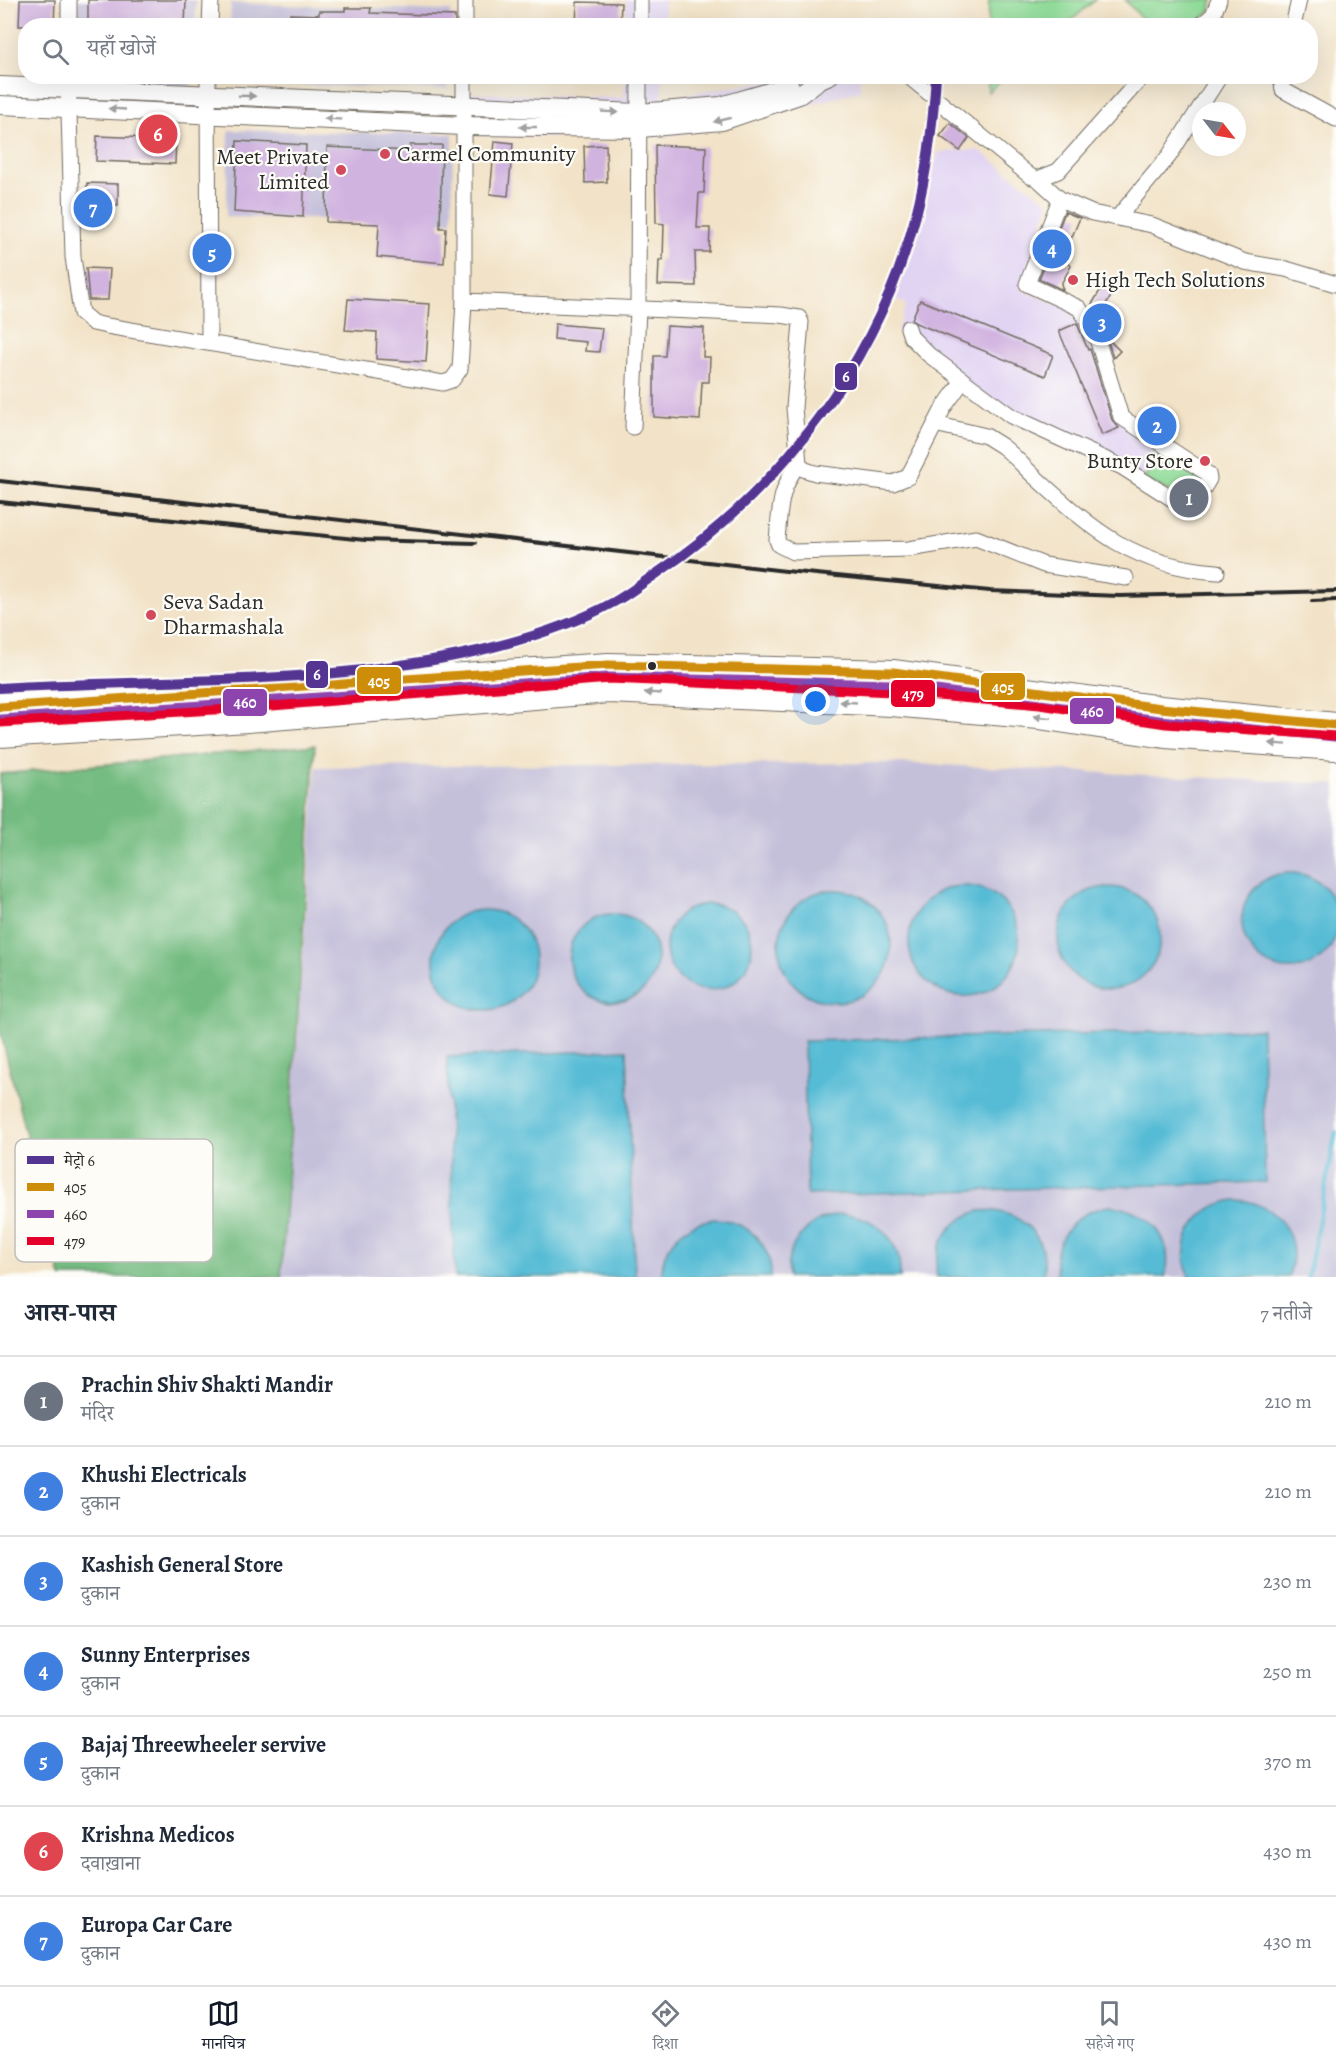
<!DOCTYPE html>
<html lang="hi">
<meta charset="utf-8">
<style>
body{margin:0;font-family:Alegreya,"Noto Serif Devanagari",serif;background:#f2f2f3;color:#1f2937}
.compass{position:absolute;left:1192px;top:102px;width:54px;height:54px;border-radius:50%;background:#fff;box-shadow:0 6px 24px #0002;rotate:121deg}
.you{position:absolute;left:816px;top:702px;width:21px;height:21px;margin:-15px;border:4px solid #fff;border-radius:50%;background:#1a73e8;box-shadow:0 0 0 9px #1a73e833}
.badge{display:grid;place-items:center;width:39px;height:39px;border-radius:50%;background:#111827;color:#fff;font-size:20px;font-weight:700}
.pin{position:absolute;translate:-50% -50%;border:3px solid #fff;box-shadow:0 2px 6px #0006}
.list{margin:0;padding:0;list-style:none}
h2{display:flex;justify-content:space-between;align-items:center;height:78px;margin:0;padding:0 24px;font-size:26px}
h2 small{font-size:20px;font-weight:400;color:#747a83}
.list li{display:grid;grid-template-columns:39px 1fr auto;gap:18px;align-items:center;box-sizing:border-box;height:90px;padding:0 24px;border-top:2px solid #e0e1e3}
.list b{display:block;font-size:22px;white-space:nowrap}
.list p{margin:0;font-size:20px;white-space:nowrap;color:#747a83}
.list em{font-size:20px;font-style:normal;color:#747a83}
.icon{flex:none;width:33px;height:33px;fill:none;stroke:currentColor;stroke-width:2;stroke-linecap:round;stroke-linejoin:round}
.map{position:relative;flex:none;width:1336px;height:1277px;overflow:hidden}
.search{position:absolute;background:#fff;box-shadow:0 6px 24px #0002;left:18px;right:18px;top:18px;height:66px;display:flex;align-items:center;gap:15px;box-sizing:border-box;padding:0 21px;border-radius:24px;color:#747a83;font-size:22px}
.sheet{height:708px;background:#fff}
nav{display:flex;justify-content:space-around;align-items:center;box-sizing:border-box;height:84px;border-top:2px solid #e0e1e3;background:#fff;font-size:16px;color:#747a83}
nav a{display:grid;justify-items:center;gap:3px}
nav .on{color:#111827}
.map>svg:first-child{display:block}
</style>
<div class="map">
<svg width="1336" height="1277" viewBox="0 0 1336 1277">
<rect width="100%" height="100%" fill="#fdfcf7"/>
<filter id="ink" filterUnits="userSpaceOnUse"><feTurbulence type="fractalNoise" baseFrequency=".0167" numOctaves="2"/><feDisplacementMap in="SourceGraphic" scale="12" xChannelSelector="R" yChannelSelector="G"/><feConvolveMatrix kernelMatrix="1 2 1 2 8 2 1 2 1" color-interpolation-filters="sRGB"/></filter>
<filter id="wash" filterUnits="userSpaceOnUse"><feTurbulence type="fractalNoise" baseFrequency=".008" numOctaves="4" result="noise"/><feDisplacementMap in="SourceGraphic" scale="24" xChannelSelector="R" yChannelSelector="G"/><feGaussianBlur stdDeviation="1.35" result="paint"/><feColorMatrix in="noise" values="0 0 0 0 0 0 0 0 0 0 0 0 0 0 0 0 0 1.4 0 .05"/><feComposite in="paint" operator="in"/></filter>
<g filter="url(#wash)">
<rect width="100%" height="100%" fill="#f2e3c8"/>
<g fill="#e1d4f3">
<polygon points="626,0 664,0 664,25 626,26"/>
<polygon points="662,76 662,98 794,77 860,77 860,91 725,127 663,136 618,138 467,135 468,93 624,98 625,77"/>
<polygon points="979,150 1049,203 1020,289 1076,312 1089,334 1118,418 1164,448 1141,479 1012,423 897,330 906,305 887,294 939,152"/>
</g>
<g fill="#c5c0da">
<polygon points="78,0 196,0 195,25 77,26"/>
<polygon points="231,3 451,11 450,25 230,26"/>
<polygon points="75,76 192,77 191,86 75,80"/>
<polygon points="229,76 448,76 448,89 228,83"/>
<polygon points="229,130 453,134 452,222 226,217"/>
<polygon points="902,763 1336,784 1336,1277 281,1277 316,767"/>
</g>
<g fill="#8fdb98" stroke="#5d8362" stroke-width="1.5">
<polygon points="989,0 1095,0 1066,25 988,26"/>
<polygon points="1125,0 1213,0 1210,11 1193,26 1148,25"/>
<polygon points="988,77 988,76 1006,77 988,92"/>
<polygon points="1162,450 1203,479 1189,501 1144,479"/>
</g>
<polygon fill="#73bb80" stroke="#4f7356" stroke-width="1.5" points="315,745 281,1277 61,1277 0,1030 0,774"/>
<g fill="#57bcd5" stroke="#417480" stroke-width="1.5">
<circle cx="1290" cy="921" r="48"/>
<circle cx="964" cy="941" r="55"/>
<circle cx="1109" cy="938" r="51"/>
<circle cx="835" cy="946" r="56"/>
<circle cx="709" cy="947" r="43"/>
<circle cx="484" cy="960" r="50"/>
<circle cx="613" cy="958" r="44"/>
<polygon points="1262,1029 1265,1182 807,1195 804,1041"/>
<polygon points="627,1050 635,1277 455,1277 447,1057"/>
<path d="M1235,1200C1275,1201 1305,1237 1288,1277H1189C1175,1240 1197,1206 1235,1200Z"/>
<path d="M1111,1206C1148,1208 1176,1239 1165,1277H1058C1049,1240 1075,1210 1111,1206Z"/>
<path d="M979,1211C1018,1207 1051,1236 1043,1277H937C933,1246 948,1221 979,1211Z"/>
<path d="M842,1214C877,1216 902,1241 900,1277H788C784,1243 810,1218 842,1214Z"/>
<path d="M716,1219C747,1221 772,1244 771,1277H662C661,1244 684,1222 716,1219Z"/>
</g>
<g fill="none" stroke-linecap="round" stroke-linejoin="round">
<polyline stroke="#57bcd5" stroke-width="4" points="1308,1277 1336,1132"/>
</g>
<g id="blocks">
<g fill="#d1b3e0">
<polygon points="20,0 55,0 54,26 19,26"/>
<polygon points="88,0 186,0 185,26 88,26"/>
<polygon points="577,2 621,3 620,26 576,26"/>
<polygon points="345,8 371,8 370,13 455,16 455,26 290,26 290,14 319,15 319,11 345,11"/>
<polygon points="950,123 969,138 960,151 940,136"/>
<polygon points="97,136 176,139 175,164 96,161"/>
<polygon points="237,141 306,145 303,217 234,212"/>
<polygon points="495,141 513,143 508,196 490,194"/>
<polygon points="410,145 442,145 440,228 446,228 444,263 377,257 379,224 326,222 327,147 410,151"/>
<polygon points="606,145 607,182 585,183 584,146"/>
<polygon points="655,145 706,147 704,193 699,193 697,228 710,228 709,252 695,252 696,286 658,285 659,260 663,260 664,224 656,223"/>
<polygon points="87,183 118,184 118,205 87,205"/>
<polygon points="1065,212 1080,218 1062,260 1071,266 1061,284 1063,290 1039,279"/>
<polygon points="86,268 110,269 108,300 89,300"/>
<polygon points="1104,284 1114,292 1102,310 1092,304"/>
<polygon points="348,299 430,304 426,362 376,359 377,332 345,330"/>
<polygon points="920,300 1053,355 1045,376 916,323 912,319"/>
<polygon points="1077,323 1088,350 1090,349 1112,420 1119,428 1102,435 1059,331"/>
<polygon points="555,324 602,328 599,352 585,351 586,342 554,339"/>
<polygon points="667,326 704,328 703,357 710,357 709,382 702,382 700,420 654,417 654,356 665,356"/>
<polygon points="1107,338 1120,351 1113,358"/>
</g>
</g>
</g>
<g filter="url(#ink)">
<use href="#blocks" fill-opacity="0" stroke="#716b62" stroke-width="1.5"/>
<g fill="none" stroke-linecap="round" stroke-linejoin="round">
<g stroke="#716b62" stroke-width="17">
<g id="minor">
<polyline points="69,26 69,0"/>
<polyline points="210,26 211,0"/>
<polyline points="465,26 465,0"/>
<polyline points="640,26 640,0"/>
<polyline points="1200,26 1213,15 1219,0"/>
<polyline points="1293,26 1299,0"/>
<polyline points="68,76 73,257 81,313 93,323 107,326 443,383 452,380 460,369 464,301 464,76"/>
<polyline points="208,76 209,342"/>
<polyline points="908,76 1030,176 1038,179 1058,171 1143,76"/>
<polyline points="1281,76 1283,90 1336,119"/>
<polyline points="815,83 831,76"/>
<polyline points="1038,179 1060,199 1092,213 1152,225 1245,262 1286,269 1336,284"/>
<polyline points="1119,216 1169,156 1220,76"/>
<polyline points="464,301 781,315 799,318 801,322 794,408 799,463 803,469 815,473 893,483 908,477 944,407 962,382"/>
<polyline points="908,328 911,337 929,355 1011,416 1122,467 1185,507 1192,508 1209,479 1208,474 1121,417 1095,332 1079,308 1027,284 1060,199"/>
<path d="M935,424L986,436L1002,446C1014,455 1024,467 1035,477C1094,531 1134,566 1217,572"/>
<polyline points="633,427 638,309 639,76"/>
<path d="M799,463C779,489 780,509 777,540L779,545L793,552L909,549L976,538L1044,565L1126,578"/>
</g>
</g>
<g stroke="#716b62" stroke-width="20">
<g id="tertiary">
<polyline points="0,86 639,113 721,106 790,86"/>
<polyline points="0,105 464,126 640,128 722,121 799,95 815,83"/>
</g>
</g>
<g stroke="#716b62" stroke-width="26">
<g id="trunk">
<polyline points="0,707 608,665 893,672 1161,708 1336,725"/>
<polyline points="0,735 248,720 609,691 891,704 1039,717 1165,736 1336,748"/>
</g>
</g>
<use href="#minor" stroke="#fff" stroke-width="15"/>
<use href="#tertiary" stroke="#fff" stroke-width="18"/>
<use href="#trunk" stroke="#fff" stroke-width="24"/>
<g stroke="#2b2b2b" stroke-width="4">
<polyline points="0,481 786,571 990,591 1120,596 1336,591"/>
<polyline points="0,502 365,540 475,543"/>
<polyline points="1312,601 1336,600"/>
</g>
<g stroke="#fdfcf7" stroke-width="14">
<polyline id="bus-1" points="0,707 608,665 893,672 1161,708 1336,725"/>
</g>
<g stroke="#fdfcf7" stroke-width="14">
<polyline id="bus-2" points="1,719 608,677 892,684 1159,720 1335,737"/>
</g>
<g stroke="#fdfcf7" stroke-width="14">
<polyline id="bus-3" points="0,723 247,708 610,679 892,692 1040,705 1166,724 1336,736"/>
</g>
<use href="#bus-1" stroke="#ce8d09" stroke-width="9"/>
<use href="#bus-2" stroke="#8e44ad" stroke-width="9"/>
<use href="#bus-3" stroke="#e4002b" stroke-width="9"/>
<g stroke="#fdfcf7" stroke-width="15">
<path id="metro-1" d="M0,688C154,679 312,686 464,654C514,643 569,627 614,602C629,594 642,583 656,574C781,490 878,361 916,215C928,169 933,123 936,76"/>
</g>
<use href="#metro-1" stroke="#553592" stroke-width="10"/>
</g>
<defs><path id="oneway-solid" d="M-6-.8H1V-3.2L6.5 0L1 3.2V.8H-6Z" transform="scale(1.5)"/></defs>
<g fill="#a0a0a0">
<use href="#oneway-solid" transform="translate(247 96) rotate(2)"/>
<use href="#oneway-solid" transform="translate(117 109) rotate(-177)"/>
<use href="#oneway-solid" transform="translate(610 112) rotate(3)"/>
<use href="#oneway-solid" transform="translate(333 119) rotate(-176)"/>
<use href="#oneway-solid" transform="translate(722 120) rotate(166)"/>
<use href="#oneway-solid" transform="translate(528 127) rotate(-180)"/>
<use href="#oneway-solid" transform="translate(653 693) rotate(-177)"/>
<use href="#oneway-solid" transform="translate(848 702) rotate(-177)"/>
<use href="#oneway-solid" transform="translate(1042 717) rotate(-173)"/>
<use href="#oneway-solid" transform="translate(1278 744) rotate(-176)"/>
</g>
</g>
<g fill="#d1495b" stroke="#fdfcf7" stroke-width="2">
<circle cx="385" cy="154" r="6"/>
<circle cx="341" cy="170" r="6"/>
<circle cx="1073" cy="280" r="6"/>
<circle cx="1205" cy="461" r="6"/>
<circle cx="151" cy="615" r="6"/>
</g>
<circle fill="#2b2b2b" stroke="#fdfcf7" stroke-width="2" cx="652" cy="666" r="5"/>
<g text-anchor="middle" dominant-baseline="central" stroke-width="4.5" stroke-linejoin="round" paint-order="stroke">
<g font-size="22" fill="#2b2b2b" stroke="#fdfcf7" text-anchor="start">
<text x="397" y="154">Carmel Community</text>
<text x="329" y="157" text-anchor="end">Meet Private<tspan x="329" dy="25">Limited</tspan></text>
<text x="1085" y="280">High Tech Solutions</text>
<text x="1193" y="461" text-anchor="end">Bunty Store</text>
<text x="163" y="602">Seva Sadan<tspan x="163" dy="25">Dharmashala</tspan></text>
</g>
</g>
<rect x="15" y="1139" width="198" height="123" rx="9" fill="#fdfcf7" stroke="#bebdba" stroke-width="1.5"/>
<rect x="27" y="1156" width="27" height="8" fill="#553592"/>
<rect x="27" y="1183" width="27" height="8" fill="#ce8d09"/>
<rect x="27" y="1210" width="27" height="8" fill="#8e44ad"/>
<rect x="27" y="1237" width="27" height="8" fill="#e4002b"/>
<g font-size="16" fill="#2b2b2b">
<text x="64" y="1166">मेट्रो 6</text>
<text x="64" y="1193">405</text>
<text x="64" y="1220">460</text>
<text x="64" y="1247">479</text>
</g>
<g stroke="#fdfcf7" stroke-width="2">
<rect x="834" y="362" width="24" height="29" rx="6" fill="#553592"/>
<rect x="305" y="660" width="24" height="29" rx="6" fill="#553592"/>
<rect x="356" y="666" width="46" height="29" rx="6" fill="#ce8d09"/>
<rect x="980" y="672" width="46" height="29" rx="6" fill="#ce8d09"/>
<rect x="890" y="679" width="46" height="29" rx="6" fill="#e4002b"/>
<rect x="222" y="688" width="46" height="29" rx="6" fill="#8e44ad"/>
<rect x="1069" y="697" width="46" height="28" rx="6" fill="#8e44ad"/>
</g>
<g font-size="16" text-anchor="middle" font-weight="bold" fill="#fff">
<text x="846" y="382">6</text>
<text x="317" y="680">6</text>
<text x="379" y="687">405</text>
<text x="1003" y="693">405</text>
<text x="913" y="700">479</text>
<text x="245" y="708">460</text>
<text x="1092" y="717">460</text>
</g>
</svg>
<svg class="compass" viewBox="-18 -18 36 36"><path d="M0-13l5 13h-10z" fill="#e53935"/><path d="M0 13l5-13h-10z" fill="#747a83"/></svg>
<div class="you"></div>
<div class="pin badge" style="left:1189px;top:498px;background:#6b7280">1</div>
<div class="pin badge" style="left:1157px;top:426px;background:#3f7fe0">2</div>
<div class="pin badge" style="left:1102px;top:323px;background:#3f7fe0">3</div>
<div class="pin badge" style="left:1052px;top:249px;background:#3f7fe0">4</div>
<div class="pin badge" style="left:212px;top:253px;background:#3f7fe0">5</div>
<div class="pin badge" style="left:158px;top:134px;background:#e0444e">6</div>
<div class="pin badge" style="left:93px;top:208px;background:#3f7fe0">7</div>
<div class="search"><svg class="icon" aria-label="search" viewBox="0 0 24 24"><circle cx="10" cy="10" r="6"/><path d="M15 15l6 6"/></svg>यहाँ खोजें</div>
</div>
<section class="sheet">
<h2>आस-पास<small>7 नतीजे</small></h2>
<ul class="list">
<li><span class="badge" style="background:#6b7280">1</span><div><b>Prachin Shiv Shakti Mandir</b><p>मंदिर</p></div><em>210 m</em></li>
<li><span class="badge" style="background:#3f7fe0">2</span><div><b>Khushi Electricals</b><p>दुकान</p></div><em>210 m</em></li>
<li><span class="badge" style="background:#3f7fe0">3</span><div><b>Kashish General Store</b><p>दुकान</p></div><em>230 m</em></li>
<li><span class="badge" style="background:#3f7fe0">4</span><div><b>Sunny Enterprises</b><p>दुकान</p></div><em>250 m</em></li>
<li><span class="badge" style="background:#3f7fe0">5</span><div><b>Bajaj Threewheeler servive</b><p>दुकान</p></div><em>370 m</em></li>
<li><span class="badge" style="background:#e0444e">6</span><div><b>Krishna Medicos</b><p>दवाख़ाना</p></div><em>430 m</em></li>
<li><span class="badge" style="background:#3f7fe0">7</span><div><b>Europa Car Care</b><p>दुकान</p></div><em>430 m</em></li>
</ul>
</section>
<nav>
<a class="on"><svg class="icon" aria-label="map" viewBox="0 0 24 24"><path d="M3 6l6-2 6 2 6-2v14l-6 2-6-2-6 2zM9 4v14M15 6v14"/></svg>मानचित्र</a>
<a><svg class="icon" aria-label="directions" viewBox="0 0 24 24"><path d="M12 3l9 9-9 9-9-9zM9 14v-3h6M13 9l2 2-2 2"/></svg>दिशा</a>
<a><svg class="icon" aria-label="saved" viewBox="0 0 24 24"><path d="M7 4h10v16l-5-4-5 4z"/></svg>सहेजे गए</a>
</nav>
